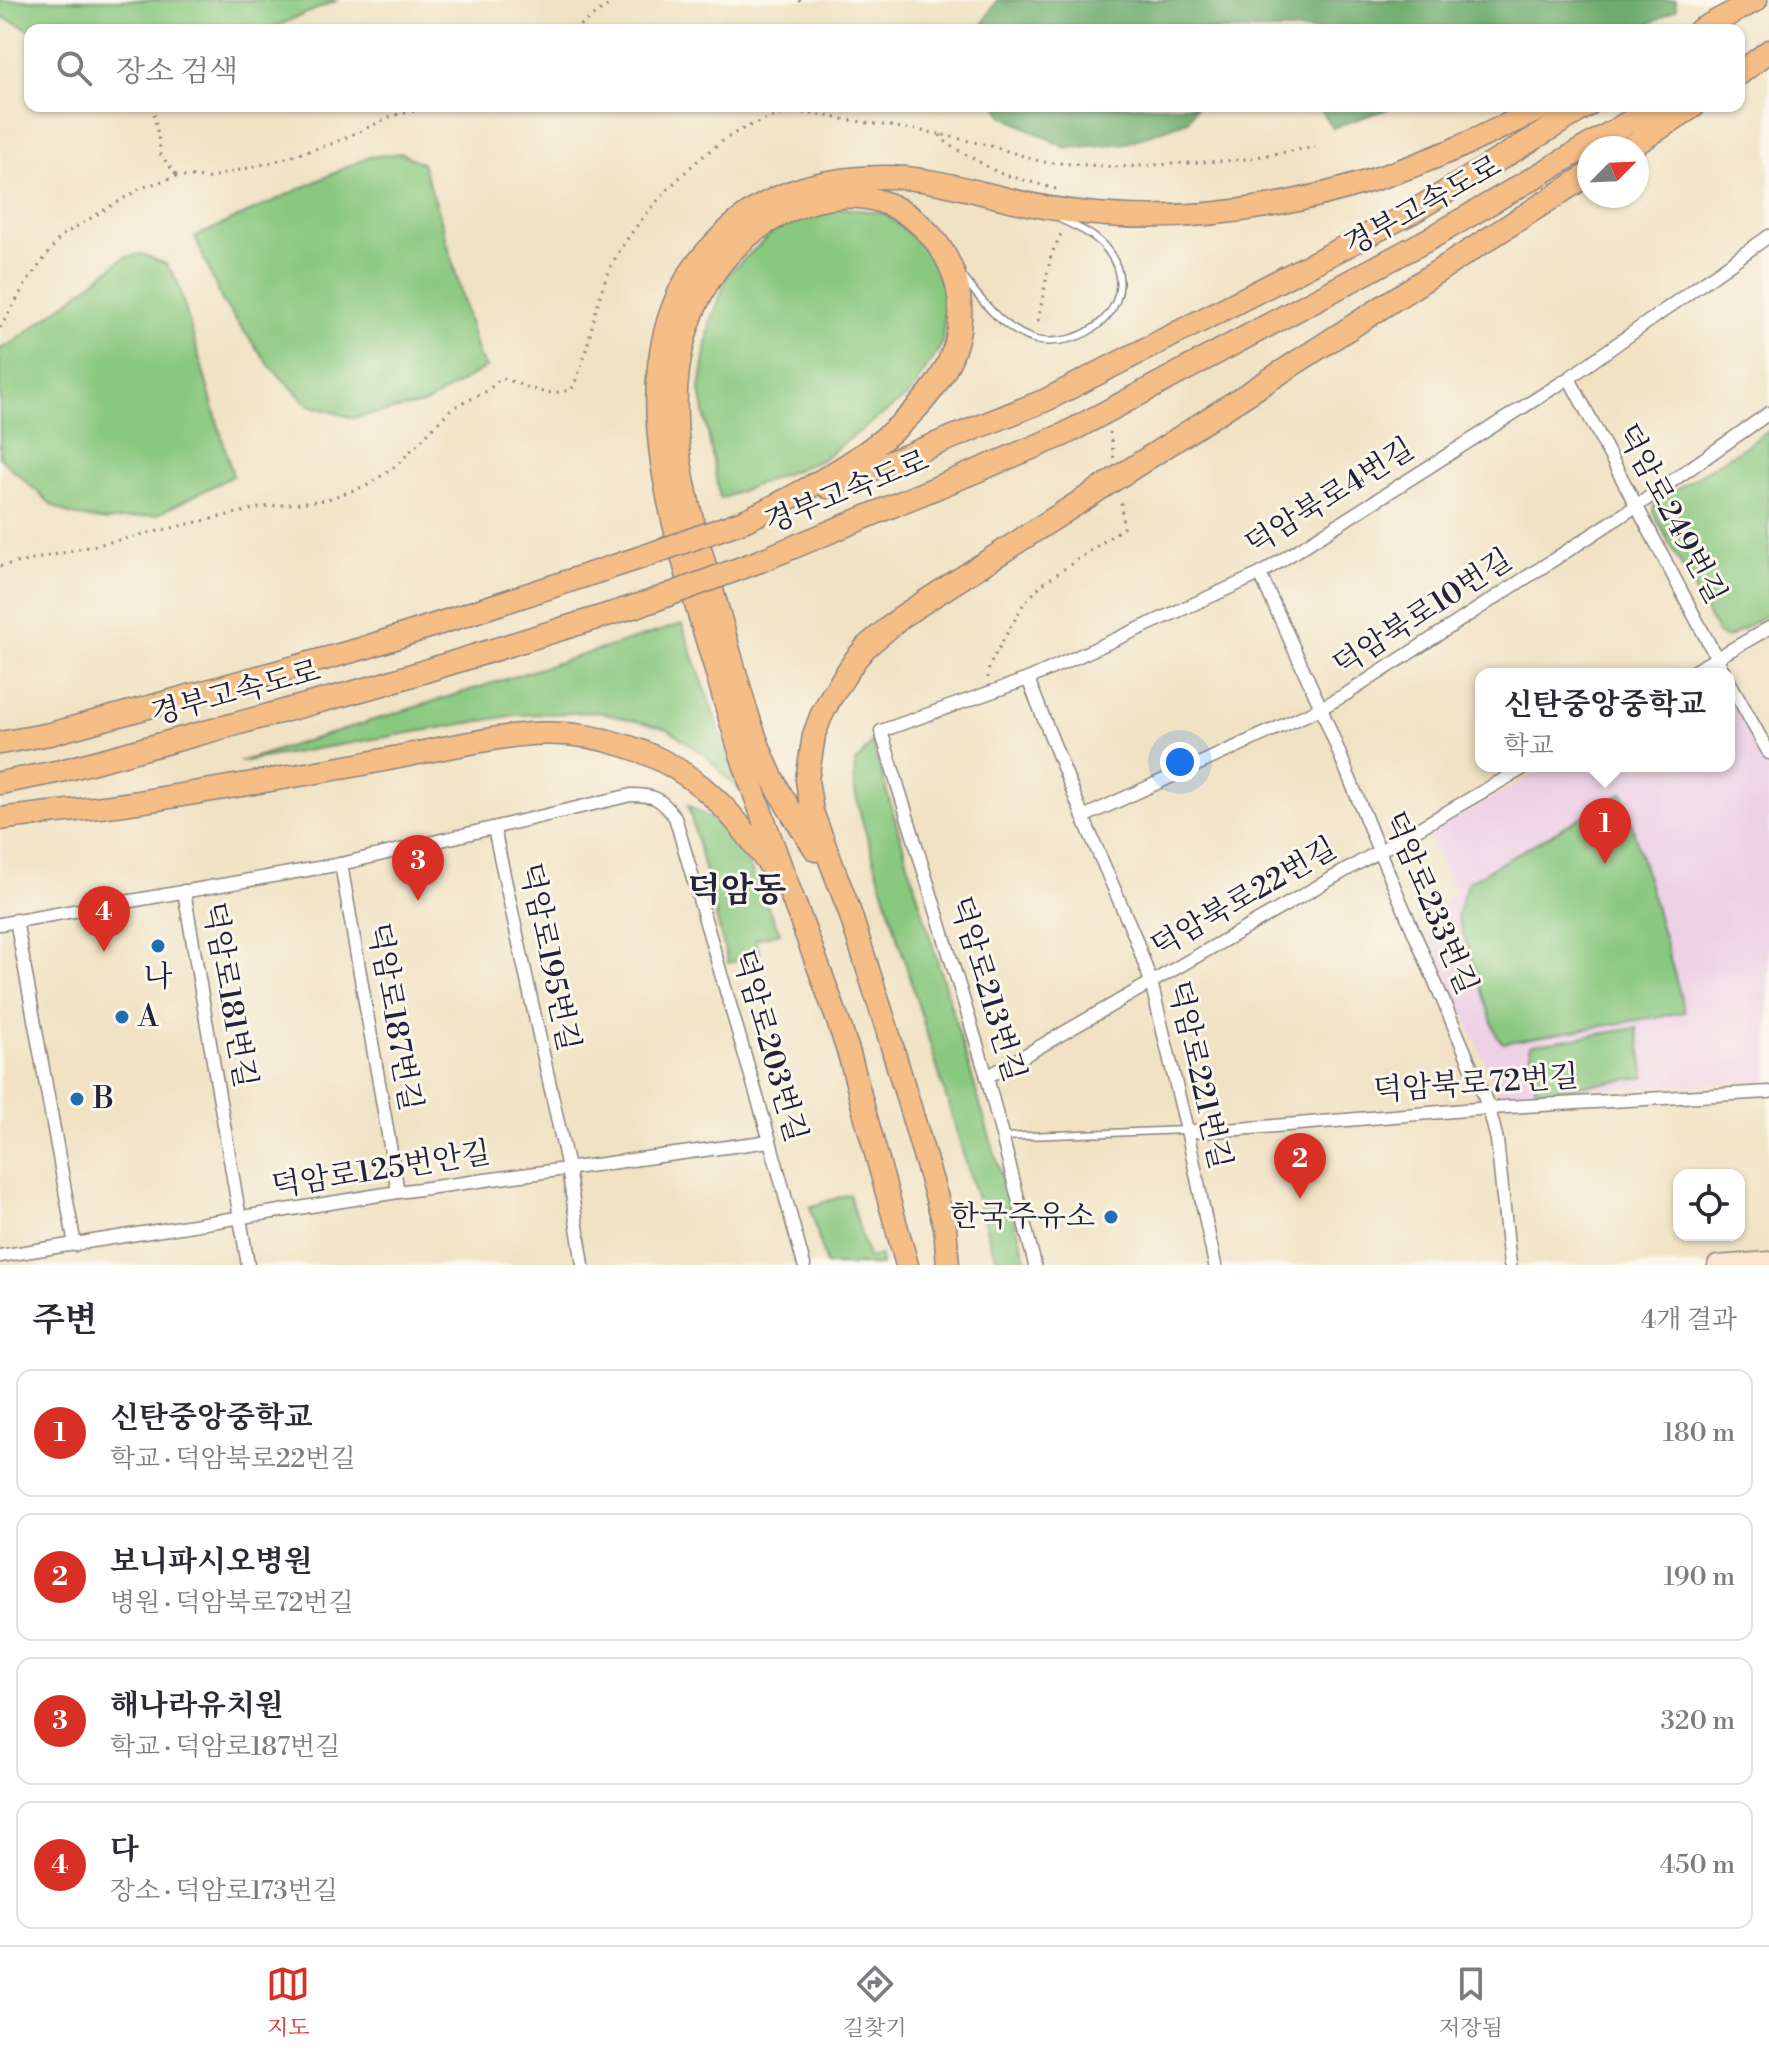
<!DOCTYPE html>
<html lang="ko">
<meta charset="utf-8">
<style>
body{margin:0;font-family:"Libre Bodoni","Noto Serif KR",serif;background:#f7f7f7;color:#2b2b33}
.controls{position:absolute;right:24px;bottom:24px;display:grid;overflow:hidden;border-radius:16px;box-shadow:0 2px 6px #0004}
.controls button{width:72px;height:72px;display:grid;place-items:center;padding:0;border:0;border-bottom:2px solid #e1e1e2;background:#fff;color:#2b2b33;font:40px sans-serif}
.compass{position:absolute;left:1577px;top:136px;width:72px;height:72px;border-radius:50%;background:#fff;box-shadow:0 2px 6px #0004;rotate:66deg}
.you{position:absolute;left:1180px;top:762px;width:28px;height:28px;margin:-20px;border:6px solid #fff;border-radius:50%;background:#1a73e8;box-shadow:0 0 0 12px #1a73e833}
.badge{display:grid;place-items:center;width:52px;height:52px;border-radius:50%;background:#d93025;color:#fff;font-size:26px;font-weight:700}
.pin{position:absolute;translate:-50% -66px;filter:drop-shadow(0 2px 4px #0008)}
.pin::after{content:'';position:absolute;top:42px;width:28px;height:24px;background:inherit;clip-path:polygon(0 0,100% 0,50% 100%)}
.popup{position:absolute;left:1475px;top:668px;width:260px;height:104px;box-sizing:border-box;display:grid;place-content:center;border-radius:16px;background:#fff;filter:drop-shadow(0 2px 6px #0005);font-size:26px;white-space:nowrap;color:#7c7c81}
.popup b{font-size:30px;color:#2b2b33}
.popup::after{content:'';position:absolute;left:50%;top:100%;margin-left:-16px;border:16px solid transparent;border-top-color:#fff}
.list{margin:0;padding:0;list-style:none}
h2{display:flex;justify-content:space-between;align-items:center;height:104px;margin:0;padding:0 32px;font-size:34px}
h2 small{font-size:26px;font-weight:400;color:#7c7c81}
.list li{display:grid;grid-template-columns:52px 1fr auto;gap:24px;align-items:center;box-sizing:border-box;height:128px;margin:0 16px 16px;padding:0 16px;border:2px solid #e1e1e2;border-radius:16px}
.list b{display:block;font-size:30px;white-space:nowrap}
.list p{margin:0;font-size:26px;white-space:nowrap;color:#7c7c81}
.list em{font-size:26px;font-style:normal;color:#7c7c81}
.icon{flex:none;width:44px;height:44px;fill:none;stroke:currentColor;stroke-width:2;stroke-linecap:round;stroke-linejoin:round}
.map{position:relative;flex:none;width:1769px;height:1265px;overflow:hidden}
.search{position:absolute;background:#fff;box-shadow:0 2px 6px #0004;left:24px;right:24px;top:24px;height:88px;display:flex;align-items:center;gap:20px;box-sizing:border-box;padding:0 28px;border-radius:16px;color:#7c7c81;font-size:30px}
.sheet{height:680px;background:#fff}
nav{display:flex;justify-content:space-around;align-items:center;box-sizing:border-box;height:112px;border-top:2px solid #e1e1e2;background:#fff;font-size:22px;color:#7c7c81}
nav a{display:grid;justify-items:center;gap:4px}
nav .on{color:#d93025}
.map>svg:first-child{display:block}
</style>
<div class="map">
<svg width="1769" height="1265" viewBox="0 0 1769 1265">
<rect width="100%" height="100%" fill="#fbf7ec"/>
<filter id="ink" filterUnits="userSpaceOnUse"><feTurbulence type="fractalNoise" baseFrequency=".0125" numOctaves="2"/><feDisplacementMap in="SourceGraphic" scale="16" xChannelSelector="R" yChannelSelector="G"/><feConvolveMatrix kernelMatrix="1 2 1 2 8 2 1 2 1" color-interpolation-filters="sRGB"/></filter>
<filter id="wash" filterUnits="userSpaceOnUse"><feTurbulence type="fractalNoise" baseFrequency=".006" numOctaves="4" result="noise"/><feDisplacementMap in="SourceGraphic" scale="32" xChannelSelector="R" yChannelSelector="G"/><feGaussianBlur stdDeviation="1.8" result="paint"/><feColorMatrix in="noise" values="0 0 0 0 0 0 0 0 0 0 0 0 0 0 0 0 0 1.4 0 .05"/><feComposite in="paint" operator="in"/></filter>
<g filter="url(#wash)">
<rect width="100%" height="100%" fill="#f0e2c3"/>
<polygon fill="#eed0e7" points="1729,695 1769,775 1769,1081 1500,1095 1419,913 1455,894 1428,834 1549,766 1729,766"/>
<g fill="#89c87f" stroke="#56755d" stroke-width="2">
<polygon points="0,0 338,0 267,30 31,30 0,16"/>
<polygon points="401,153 422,163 439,212 478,355 486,367 425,404 353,418 309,405 270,366 222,301 195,237 369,157"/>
<polygon points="835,207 884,213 926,248 946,285 942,344 910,394 821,460 720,499 700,390 710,324 728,274 774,231"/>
<polygon points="142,254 166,264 177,280 233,476 156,515 105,521 69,514 52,505 0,458 0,349 14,342 70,300 125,257"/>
<polygon points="1769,431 1769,613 1728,638 1718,634 1653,512 1655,503"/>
<polygon points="682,624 741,792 707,757 668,729 599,712 516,715 239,762"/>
<polygon points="872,742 1028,1265 1000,1265 990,1242 862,820 854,787 855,763"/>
<polygon points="1623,793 1685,1012 1503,1043 1497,1037 1457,915 1468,882"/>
<polygon points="688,805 722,826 747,861 780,933 755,939 760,955 728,963"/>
<polygon points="1637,1028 1645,1077 1536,1092 1530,1045"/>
<polygon points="849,1194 868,1258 880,1255 881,1265 826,1265 810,1207"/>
</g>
<g fill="#6eac6e" stroke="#486754" stroke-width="2">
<polygon points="997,0 1676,0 1676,9 1639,30 979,30"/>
<polygon points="997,106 1197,106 1188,121 1127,143 1066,148 1003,116"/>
<polygon points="1319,106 1396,106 1332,128"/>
</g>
</g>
<g filter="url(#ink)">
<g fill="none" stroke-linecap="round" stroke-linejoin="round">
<g stroke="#89827f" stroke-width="9">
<g id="lane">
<path d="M962,276C982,301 1003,330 1036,340C1048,343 1061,341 1073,338C1115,325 1136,282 1104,246C1093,234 1077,227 1062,220"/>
<polyline points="1003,1137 1187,1130"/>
</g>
</g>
<g stroke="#89827f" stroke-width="15">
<g id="street">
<polyline points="1569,378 1725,674"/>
<polyline points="1260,574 1321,708 1379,851 1489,1108 1497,1140 1510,1265"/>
<polyline points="1689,674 1769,628"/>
<polyline points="1028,679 1083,817 1135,937 1151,982 1187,1130 1215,1265"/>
<polyline points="1729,681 1769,753"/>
<polyline points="1083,817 1321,708 1348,693 1638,505 1769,413"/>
<polyline points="494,829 568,1168 583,1265"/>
<polyline points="341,864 398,1192"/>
<polyline points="184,891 248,1265"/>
<polyline points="16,920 75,1245"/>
<path d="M0,924L341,864L631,795C655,795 660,798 675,817L770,1141L804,1265"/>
<polyline points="987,1077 1527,766"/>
<polyline points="1187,1130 1203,1132 1489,1108 1769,1092"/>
<polyline points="0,1256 398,1192 770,1141"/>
<polyline points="1035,1265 987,1077 881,731 1028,679 1260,574 1569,378 1769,236"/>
</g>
</g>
<g stroke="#89827f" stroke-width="21">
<polyline id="secondary" points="1717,1265 1769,1261"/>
</g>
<g stroke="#89827f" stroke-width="25">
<g id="highway">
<polyline points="1700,30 1756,0"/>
<polyline points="1739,74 1769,51"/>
<polyline points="1629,148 1694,106"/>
<polyline points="828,487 1046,400 1411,213 1587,106"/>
<path d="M746,520C823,483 953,416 960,320C962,291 952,261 933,238C910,210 876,193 839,197C805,200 773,216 747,237C720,259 702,287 690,320C655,417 691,516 718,611C732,659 745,716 765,762C778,793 797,822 816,850"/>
<polyline points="760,561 1063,435 1431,238 1656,106"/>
<polyline points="0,743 50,734 364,648 639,558"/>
<polyline points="0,783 61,771 380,685 652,601"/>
<path d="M0,819C46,813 92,809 138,802C202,792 265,781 329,770C371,763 412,754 454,746C517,734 563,725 626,746C696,768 735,814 775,873"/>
<path d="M907,1265C893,1215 879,1164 865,1114C858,1089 853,1063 844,1039C837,1017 829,996 821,974C794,901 765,828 741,754C731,723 722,691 713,660C680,550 622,389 686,280C694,266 705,253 716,242C761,193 819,178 884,177C921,177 954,186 990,195C1021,203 1053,210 1086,213C1212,227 1342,198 1457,148C1487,135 1516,120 1546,106"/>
<polyline points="948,1265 945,1226 886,1026 849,910 812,812 807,780 814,735 821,716 831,697 855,660 866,647 904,615 1589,174"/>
</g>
</g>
<g stroke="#89827f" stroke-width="3" stroke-dasharray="2 6" stroke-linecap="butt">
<polyline points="799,0 801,2 802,0"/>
<polyline points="573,30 616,0"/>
<polyline points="153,106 161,155 177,176"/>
<polyline points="1056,189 999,173 949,145 939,134 991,146 1043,162 1119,167 1239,160 1315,147"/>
<polyline points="1038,321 1051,255 1062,232"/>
<polyline points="0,328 27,282 61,236 141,188 177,176 208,178 276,161 334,143 395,115 439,106"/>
<polyline points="1110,432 1114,460"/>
<path d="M0,566L27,561L263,507L325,500L368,485L398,464L451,409L487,391L501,378C531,386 540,399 572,389C589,354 592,314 606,278C623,231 692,158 735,133C750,125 770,117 787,114C804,111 825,116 842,119C874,124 907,128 939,134"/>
<polyline points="988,678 989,666 1023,605 1041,585 1123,528 1121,501"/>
</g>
<use href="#lane" stroke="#fff" stroke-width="6"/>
<use href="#street" stroke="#fff" stroke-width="12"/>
<use href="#secondary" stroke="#fbe5cf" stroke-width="18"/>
<use href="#highway" stroke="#f6be87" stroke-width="22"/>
<g stroke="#89827f" stroke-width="25" stroke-linecap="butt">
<g id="highway-bridge">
<polyline points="639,558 746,520"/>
<polyline points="652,601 760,561"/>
</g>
</g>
<use href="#highway-bridge" stroke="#f6be87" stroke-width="22"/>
</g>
</g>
<g fill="#1f6fb2" stroke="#fbf7ec" stroke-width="3">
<circle cx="158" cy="946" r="8"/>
<circle cx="122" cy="1017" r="8"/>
<circle cx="77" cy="1099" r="8"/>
<circle cx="1111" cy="1217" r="8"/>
</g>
<g text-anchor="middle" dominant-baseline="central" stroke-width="6" stroke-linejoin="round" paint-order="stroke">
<g font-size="30" fill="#22223b" stroke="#fbf7ec">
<text transform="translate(1423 206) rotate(-29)">경부고속도로</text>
<text transform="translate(847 492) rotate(-22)">경부고속도로</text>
<text transform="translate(1330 497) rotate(-32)">덕암북로4번길</text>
<text transform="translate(1671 514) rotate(62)">덕암로249번길</text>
<text transform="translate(1423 613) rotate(-33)">덕암북로10번길</text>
<text transform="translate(236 693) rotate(-15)">경부고속도로</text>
<text transform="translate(1244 898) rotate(-30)">덕암북로22번길</text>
<text transform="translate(1430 903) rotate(67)">덕암로233번길</text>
<text transform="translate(549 957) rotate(78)">덕암로195번길</text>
<text transform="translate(987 989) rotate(73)">덕암로213번길</text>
<text transform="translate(229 995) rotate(80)">덕암로181번길</text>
<text transform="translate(394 1017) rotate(80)">덕암로187번길</text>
<text transform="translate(769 1046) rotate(74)">덕암로203번길</text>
<text transform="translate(1199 1075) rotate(77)">덕암로221번길</text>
<text transform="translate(1476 1084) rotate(-4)">덕암북로72번길</text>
<text transform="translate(381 1170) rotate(-9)">덕암로125번안길</text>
</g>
<g font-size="30" fill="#22223b" stroke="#fbf7ec" text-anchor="start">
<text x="158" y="977" text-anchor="middle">나</text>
<text x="138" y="1017">A</text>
<text x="93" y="1099">B</text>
<text x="1095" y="1217" text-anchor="end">한국주유소</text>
</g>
<g font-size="34" font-weight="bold" fill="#22223b" stroke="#fbf7ec">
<text x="737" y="891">덕암동</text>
</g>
</g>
</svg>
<div class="controls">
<button><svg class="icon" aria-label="locate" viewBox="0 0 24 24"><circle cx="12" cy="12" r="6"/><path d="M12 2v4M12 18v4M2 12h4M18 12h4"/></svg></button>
</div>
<svg class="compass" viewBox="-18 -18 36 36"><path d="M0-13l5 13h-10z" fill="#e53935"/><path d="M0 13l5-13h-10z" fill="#7c7c81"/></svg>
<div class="you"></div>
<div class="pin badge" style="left:1605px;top:864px">1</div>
<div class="popup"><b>신탄중앙중학교</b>학교</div>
<div class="pin badge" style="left:1300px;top:1199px">2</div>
<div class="pin badge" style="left:418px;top:901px">3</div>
<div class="pin badge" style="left:104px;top:952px">4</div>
<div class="search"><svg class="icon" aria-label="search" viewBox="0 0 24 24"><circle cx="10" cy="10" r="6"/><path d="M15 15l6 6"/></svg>장소 검색</div>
</div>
<section class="sheet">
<h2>주변<small>4개 결과</small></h2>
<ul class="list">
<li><span class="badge">1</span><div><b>신탄중앙중학교</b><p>학교 · 덕암북로22번길</p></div><em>180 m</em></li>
<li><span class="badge">2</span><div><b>보니파시오병원</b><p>병원 · 덕암북로72번길</p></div><em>190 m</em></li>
<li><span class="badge">3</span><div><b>해나라유치원</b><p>학교 · 덕암로187번길</p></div><em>320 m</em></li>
<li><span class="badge">4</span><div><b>다</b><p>장소 · 덕암로173번길</p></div><em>450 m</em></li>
</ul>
</section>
<nav>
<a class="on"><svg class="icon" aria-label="map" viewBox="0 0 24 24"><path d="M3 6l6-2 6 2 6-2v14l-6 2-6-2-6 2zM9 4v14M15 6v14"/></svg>지도</a>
<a><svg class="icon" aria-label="directions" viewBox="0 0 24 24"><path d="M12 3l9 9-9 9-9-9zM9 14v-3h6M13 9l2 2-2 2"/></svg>길찾기</a>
<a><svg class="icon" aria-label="saved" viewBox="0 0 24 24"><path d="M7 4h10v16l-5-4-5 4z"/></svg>저장됨</a>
</nav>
